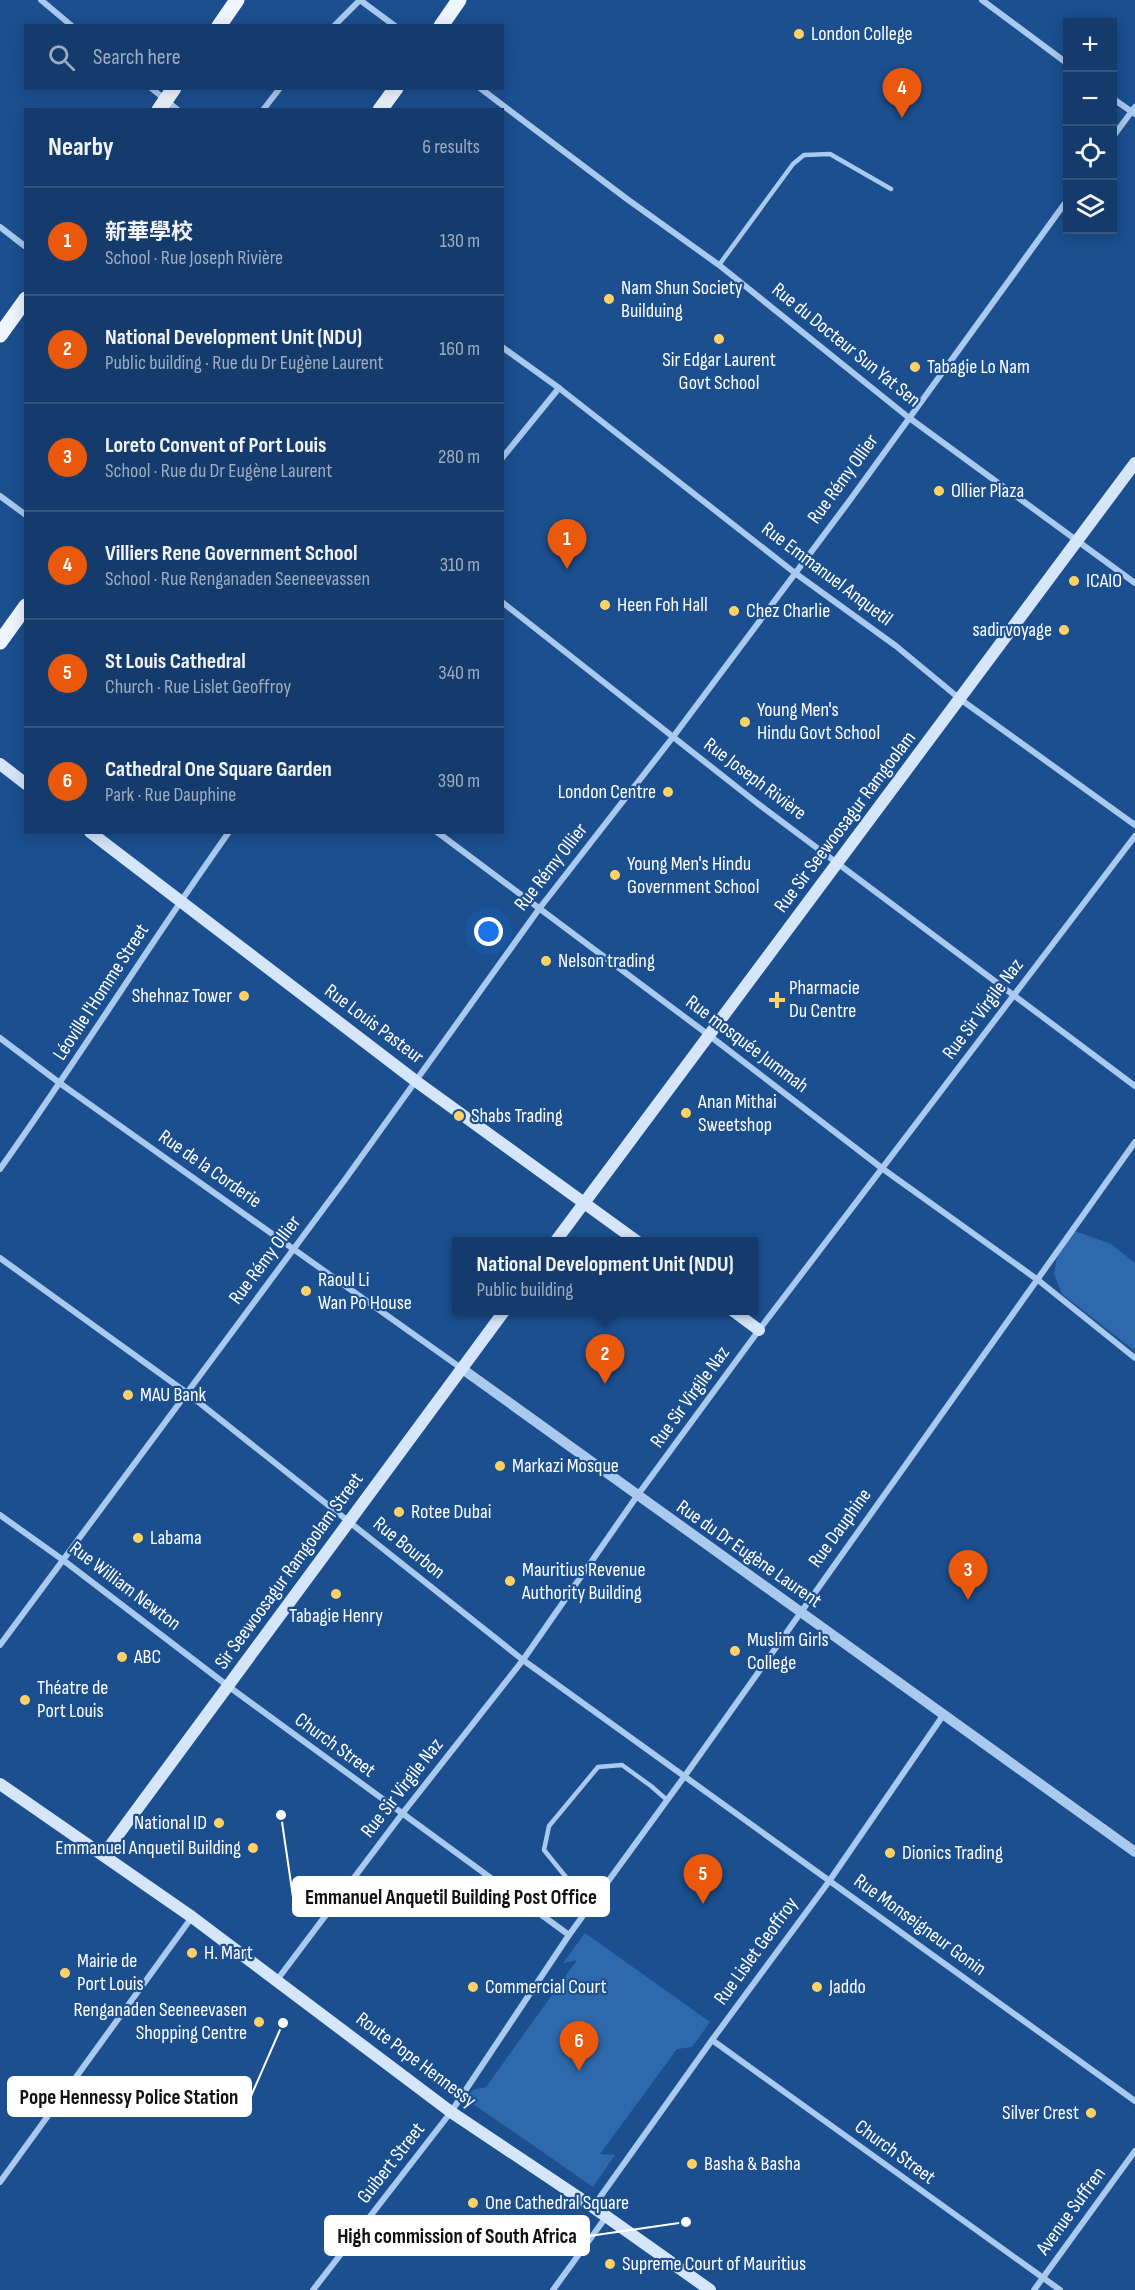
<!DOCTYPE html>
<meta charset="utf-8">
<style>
body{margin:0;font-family:"Sofia Sans Condensed","Noto Sans SC",sans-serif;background:#214673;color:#f1f3f6}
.controls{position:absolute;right:18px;top:18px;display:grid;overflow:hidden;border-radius:0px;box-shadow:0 3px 15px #0003}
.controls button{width:54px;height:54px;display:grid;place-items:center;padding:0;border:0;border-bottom:2px solid #33557e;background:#143b6b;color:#f1f3f6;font:30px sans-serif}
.you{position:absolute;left:489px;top:932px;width:21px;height:21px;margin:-15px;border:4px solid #fff;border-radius:50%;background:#1a73e8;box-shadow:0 0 0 9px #1a73e833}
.badge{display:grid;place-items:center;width:39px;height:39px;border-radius:50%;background:#ea580c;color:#fff;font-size:20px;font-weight:700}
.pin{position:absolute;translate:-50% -50px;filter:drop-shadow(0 2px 3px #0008)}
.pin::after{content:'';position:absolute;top:32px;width:21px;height:18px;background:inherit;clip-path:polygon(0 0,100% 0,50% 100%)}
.popup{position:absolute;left:452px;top:1237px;width:306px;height:78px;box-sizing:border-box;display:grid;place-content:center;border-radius:0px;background:#143b6b;filter:drop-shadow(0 2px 4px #0005);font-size:20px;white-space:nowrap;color:#9dadc1}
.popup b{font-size:22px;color:#f1f3f6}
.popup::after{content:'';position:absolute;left:50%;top:100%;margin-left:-12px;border:12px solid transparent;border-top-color:#143b6b}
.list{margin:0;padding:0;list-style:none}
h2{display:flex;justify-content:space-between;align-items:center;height:78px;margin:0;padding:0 24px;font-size:26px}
h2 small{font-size:20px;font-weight:400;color:#9dadc1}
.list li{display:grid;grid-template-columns:39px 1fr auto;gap:18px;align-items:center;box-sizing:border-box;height:108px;padding:0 24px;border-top:2px solid #33557e}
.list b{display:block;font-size:22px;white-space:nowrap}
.list p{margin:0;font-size:20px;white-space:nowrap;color:#9dadc1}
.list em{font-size:20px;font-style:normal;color:#9dadc1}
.icon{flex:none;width:33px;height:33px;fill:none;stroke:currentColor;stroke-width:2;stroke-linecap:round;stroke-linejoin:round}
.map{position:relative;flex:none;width:1135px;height:2290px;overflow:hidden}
.search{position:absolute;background:#143b6b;box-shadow:0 3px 15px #0003;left:24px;top:24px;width:480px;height:66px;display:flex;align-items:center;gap:15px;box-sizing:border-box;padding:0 21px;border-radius:0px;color:#9dadc1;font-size:22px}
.panel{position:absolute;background:#143b6b;box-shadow:0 3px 15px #0003;left:24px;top:108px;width:480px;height:726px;border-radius:0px}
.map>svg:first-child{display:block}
</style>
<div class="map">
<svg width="1135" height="2290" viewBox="0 0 1135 2290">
<rect width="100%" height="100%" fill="#1b4f8f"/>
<g fill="#2e69ad">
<polygon points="1072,1230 1111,1244 1135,1263 1135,1351 1062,1294 1054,1274 1057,1257"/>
<polygon points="585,1933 710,2022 692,2047 677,2049 600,2154 615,2155 593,2187 466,2099 473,2090 486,2087 577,1960 563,1963"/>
</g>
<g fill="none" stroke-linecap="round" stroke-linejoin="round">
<g stroke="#a9c9ee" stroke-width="4.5">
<polyline points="719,265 793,164 804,155 830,154 891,189"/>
<polyline points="593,1902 574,1887 544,1850 549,1826 598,1767 622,1765 651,1786 667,1800"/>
</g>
<g stroke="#a9c9ee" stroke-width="6">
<polyline points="41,0 72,26"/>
<polyline points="360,0 395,26"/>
<polyline points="982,0 1068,64"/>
<polyline points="334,26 360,0"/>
<polyline points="151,88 178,110"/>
<polyline points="480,88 627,199 719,265 908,417 1135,583"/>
<polyline points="1112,98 1135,114"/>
<polyline points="263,110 280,88"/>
<polyline points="1112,138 1135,107"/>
<polyline points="0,227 26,247"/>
<polyline points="502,347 559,388 795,573 896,646 960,699 1135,825"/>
<polyline points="502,458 559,388"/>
<polyline points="0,496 26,515"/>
<polyline points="502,602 757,803 1135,1086"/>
<polyline points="437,832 710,1036 883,1169 1038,1280 1135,1358"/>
<polyline points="0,1038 61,1084 461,1368"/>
<path d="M0,1169C79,1058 150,943 229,832"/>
<polyline points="0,1258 187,1393 523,1660 1135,2101"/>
<polyline points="0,1515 63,1560 228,1686 569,1935"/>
<polyline points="0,1645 344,1181 539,909 673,737 850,500 1068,199"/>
<polyline points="277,1980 402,1814 523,1660 637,1496 759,1330 1135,836"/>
<polyline points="712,2040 1060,2290"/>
<polyline points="0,2182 192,1917"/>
<polyline points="593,2207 712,2040 830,1880 944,1714"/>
<polyline points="313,2290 451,2112 569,1935 684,1777 1135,1142"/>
<polyline points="553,2290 606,2217"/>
<polyline points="1034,2290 1135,2151"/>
</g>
<path stroke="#a9c9ee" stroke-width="10" d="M461,1368C685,1531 911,1689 1135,1852"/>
<g stroke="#d6e6fa" stroke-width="12">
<polyline points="0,764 26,784"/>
<polyline points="90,832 417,1082 638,1242"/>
<polyline points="555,1242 1135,463"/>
<polyline points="732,1310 759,1330"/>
<polyline points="0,1784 192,1917 451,2112 593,2207 710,2290"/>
<polyline points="104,1854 505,1310"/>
</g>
<g stroke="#f0f6ff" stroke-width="15">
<polyline points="219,26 237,0"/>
<polyline points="441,26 459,0"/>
<polyline points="159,110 174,88"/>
<polyline points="380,110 396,88"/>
<polyline points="0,335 26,299"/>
<polyline points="0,642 26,606"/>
</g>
</g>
<g fill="#ffd166" stroke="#1b4f8f" stroke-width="2">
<circle cx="799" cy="34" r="6"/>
<circle cx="609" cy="299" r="6"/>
<circle cx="719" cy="339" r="6"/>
<circle cx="915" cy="367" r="6"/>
<circle cx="939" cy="491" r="6"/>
<circle cx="1074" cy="581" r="6"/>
<circle cx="605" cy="605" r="6"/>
<circle cx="734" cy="611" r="6"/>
<circle cx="1064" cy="630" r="6"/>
<circle cx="745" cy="722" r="6"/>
<circle cx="668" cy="792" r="6"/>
<circle cx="615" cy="875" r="6"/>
<circle cx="546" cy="961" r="6"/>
<circle cx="244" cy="996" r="6"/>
<path d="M774 991h6v6h6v6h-6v6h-6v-6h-6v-6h6z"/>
<circle cx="686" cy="1113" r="6"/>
<circle cx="459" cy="1116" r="6"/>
<circle cx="306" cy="1291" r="6"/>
<circle cx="128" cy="1395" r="6"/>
<circle cx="500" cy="1466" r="6"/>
<circle cx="399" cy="1512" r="6"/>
<circle cx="138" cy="1538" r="6"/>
<circle cx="510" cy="1581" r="6"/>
<circle cx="336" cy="1594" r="6"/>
<circle cx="735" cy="1651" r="6"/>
<circle cx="122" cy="1657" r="6"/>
<circle cx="25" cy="1700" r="6"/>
<circle cx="219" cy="1823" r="6"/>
<circle cx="253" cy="1848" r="6"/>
<circle cx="890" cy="1853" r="6"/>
<circle cx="192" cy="1953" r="6"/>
<circle cx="65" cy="1973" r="6"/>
<circle cx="473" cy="1987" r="6"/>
<circle cx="817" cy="1987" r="6"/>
<circle cx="259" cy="2022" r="6"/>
<circle cx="1091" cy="2113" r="6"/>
<circle cx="692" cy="2164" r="6"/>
<circle cx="473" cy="2203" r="6"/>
<circle cx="610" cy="2264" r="6"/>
</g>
<g text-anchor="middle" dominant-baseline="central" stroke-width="4.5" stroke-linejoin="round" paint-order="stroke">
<g font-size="20" fill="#fff" stroke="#1b4f8f" text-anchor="start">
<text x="811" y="34">London College</text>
<text x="621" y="288">Nam Shun Society<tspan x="621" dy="23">Builduing</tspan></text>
<text x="719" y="360" text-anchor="middle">Sir Edgar Laurent<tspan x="719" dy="23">Govt School</tspan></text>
<text x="927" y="367">Tabagie Lo Nam</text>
<text x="951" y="491">Ollier Plaza</text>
<text x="1086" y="581">ICAIO</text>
<text x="617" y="605">Heen Foh Hall</text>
<text x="746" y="611">Chez Charlie</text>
<text x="1052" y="630" text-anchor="end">sadirvoyage</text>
<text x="757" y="710">Young Men's<tspan x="757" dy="23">Hindu Govt School</tspan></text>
<text x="656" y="792" text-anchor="end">London Centre</text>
<text x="627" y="864">Young Men's Hindu<tspan x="627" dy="23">Government School</tspan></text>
<text x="558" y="961">Nelson trading</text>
<text x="789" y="988">Pharmacie<tspan x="789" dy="23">Du Centre</tspan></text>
<text x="232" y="996" text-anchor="end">Shehnaz Tower</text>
<text x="698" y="1102">Anan Mithai<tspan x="698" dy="23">Sweetshop</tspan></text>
<text x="471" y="1116">Shabs Trading</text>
<text x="318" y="1280">Raoul Li<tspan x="318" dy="23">Wan Po House</tspan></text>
<text x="140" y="1395">MAU Bank</text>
<text x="512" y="1466">Markazi Mosque</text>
<text x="411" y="1512">Rotee Dubai</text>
<text x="150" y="1538">Labama</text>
<text x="522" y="1570">Mauritius Revenue<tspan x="522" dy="23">Authority Building</tspan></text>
<text x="336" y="1616" text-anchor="middle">Tabagie Henry</text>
<text x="747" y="1640">Muslim Girls<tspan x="747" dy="23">College</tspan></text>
<text x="134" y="1657">ABC</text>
<text x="37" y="1688">Théatre de<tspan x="37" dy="23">Port Louis</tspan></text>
<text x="207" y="1823" text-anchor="end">National ID</text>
<text x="241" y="1848" text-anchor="end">Emmanuel Anquetil Building</text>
<text x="902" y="1853">Dionics Trading</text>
<text x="204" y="1953">H. Mart</text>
<text x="77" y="1961">Mairie de<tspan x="77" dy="23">Port Louis</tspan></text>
<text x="485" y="1987">Commercial Court</text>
<text x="829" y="1987">Jaddo</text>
<text x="247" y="2010" text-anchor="end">Renganaden Seeneevasen<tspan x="247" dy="23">Shopping Centre</tspan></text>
<text x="1079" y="2113" text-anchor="end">Silver Crest</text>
<text x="704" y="2164">Basha &amp; Basha</text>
<text x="485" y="2203">One Cathedral Square</text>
<text x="622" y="2264">Supreme Court of Mauritius</text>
</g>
<g font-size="20" fill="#fff" stroke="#1b4f8f">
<text transform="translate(846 345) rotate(39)">Rue du Docteur Sun Yat Sen</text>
<text transform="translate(843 479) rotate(-54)">Rue Rémy Ollier</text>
<text transform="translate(827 574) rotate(37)">Rue Emmanuel Anquetil</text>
<text transform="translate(755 779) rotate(37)">Rue Joseph Rivière</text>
<text transform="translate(845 822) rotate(-53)">Rue Sir Seewoosagur Ramgoolam</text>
<text transform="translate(551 867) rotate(-52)">Rue Rémy Ollier</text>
<text transform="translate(101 992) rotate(-57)">Léoville l'Homme Street</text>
<text transform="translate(983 1009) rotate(-53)">Rue Sir Virgile Naz</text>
<text transform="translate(374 1024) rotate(37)">Rue Louis Pasteur</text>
<text transform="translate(747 1044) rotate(37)">Rue mosquée Jummah</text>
<text transform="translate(210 1169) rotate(35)">Rue de la Corderie</text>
<text transform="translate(265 1260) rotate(-53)">Rue Rémy Ollier</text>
<text transform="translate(690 1397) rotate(-54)">Rue Sir Virgile Naz</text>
<text transform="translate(840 1528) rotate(-54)">Rue Dauphine</text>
<text transform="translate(409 1548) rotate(39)">Rue Bourbon</text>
<text transform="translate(749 1554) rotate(35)">Rue du Dr Eugène Laurent</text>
<text transform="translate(289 1571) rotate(-54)">Sir Seewoosagur Ramgoolam Street</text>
<text transform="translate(125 1586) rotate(37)">Rue William Newton</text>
<text transform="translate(335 1745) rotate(36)">Church Street</text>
<text transform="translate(402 1788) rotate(-52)">Rue Sir Virgile Naz</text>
<text transform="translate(920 1925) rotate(36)">Rue Monseigneur Gonin</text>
<text transform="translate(756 1951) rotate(-54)">Rue Lislet Geoffroy</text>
<text transform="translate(416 2060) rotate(37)">Route Pope Hennessy</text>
<text transform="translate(895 2152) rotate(36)">Church Street</text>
<text transform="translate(391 2163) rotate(-52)">Guibert Street</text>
<text transform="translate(1071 2211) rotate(-54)">Avenue Suffren</text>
</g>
</g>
<path fill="none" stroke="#fff" stroke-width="2" d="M281 1815L293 1897M283 2023L251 2096M686 2222L589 2236"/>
<g fill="#fff" stroke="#1b4f8f" stroke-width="2">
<circle cx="281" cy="1815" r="6"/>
<circle cx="283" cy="2023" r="6"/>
<circle cx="686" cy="2222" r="6"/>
</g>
<g fill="#fff" stroke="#fff" stroke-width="2">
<rect x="293" y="1877" width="316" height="39" rx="6"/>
<rect x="8" y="2077" width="243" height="39" rx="6"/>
<rect x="325" y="2216" width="264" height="39" rx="6"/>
</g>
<g font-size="21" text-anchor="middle" font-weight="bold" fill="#111">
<text x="451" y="1904">Emmanuel Anquetil Building Post Office</text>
<text x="129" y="2104">Pope Hennessy Police Station</text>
<text x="457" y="2243">High commission of South Africa</text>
</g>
</svg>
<div class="controls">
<button>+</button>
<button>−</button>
<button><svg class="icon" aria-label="locate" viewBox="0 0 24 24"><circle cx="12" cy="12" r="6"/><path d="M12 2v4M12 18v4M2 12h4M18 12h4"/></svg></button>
<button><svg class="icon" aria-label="layers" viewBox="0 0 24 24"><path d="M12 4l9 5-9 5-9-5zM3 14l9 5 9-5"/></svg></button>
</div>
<div class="you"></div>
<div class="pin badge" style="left:567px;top:569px">1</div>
<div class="pin badge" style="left:605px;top:1384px">2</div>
<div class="popup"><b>National Development Unit (NDU)</b>Public building</div>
<div class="pin badge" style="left:968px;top:1600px">3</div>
<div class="pin badge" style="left:902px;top:118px">4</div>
<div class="pin badge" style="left:703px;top:1904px">5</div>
<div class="pin badge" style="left:579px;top:2071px">6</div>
<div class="search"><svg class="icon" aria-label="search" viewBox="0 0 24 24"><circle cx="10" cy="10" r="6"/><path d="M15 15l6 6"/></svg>Search here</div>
<section class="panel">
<h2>Nearby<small>6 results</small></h2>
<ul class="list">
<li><span class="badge">1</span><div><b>新華學校</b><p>School · Rue Joseph Rivière</p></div><em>130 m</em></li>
<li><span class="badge">2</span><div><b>National Development Unit (NDU)</b><p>Public building · Rue du Dr Eugène Laurent</p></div><em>160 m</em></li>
<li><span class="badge">3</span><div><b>Loreto Convent of Port Louis</b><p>School · Rue du Dr Eugène Laurent</p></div><em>280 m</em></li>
<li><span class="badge">4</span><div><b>Villiers Rene Government School</b><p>School · Rue Renganaden Seeneevassen</p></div><em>310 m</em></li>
<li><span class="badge">5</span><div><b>St Louis Cathedral</b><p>Church · Rue Lislet Geoffroy</p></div><em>340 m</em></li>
<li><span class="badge">6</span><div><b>Cathedral One Square Garden</b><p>Park · Rue Dauphine</p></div><em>390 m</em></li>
</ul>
</section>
</div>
